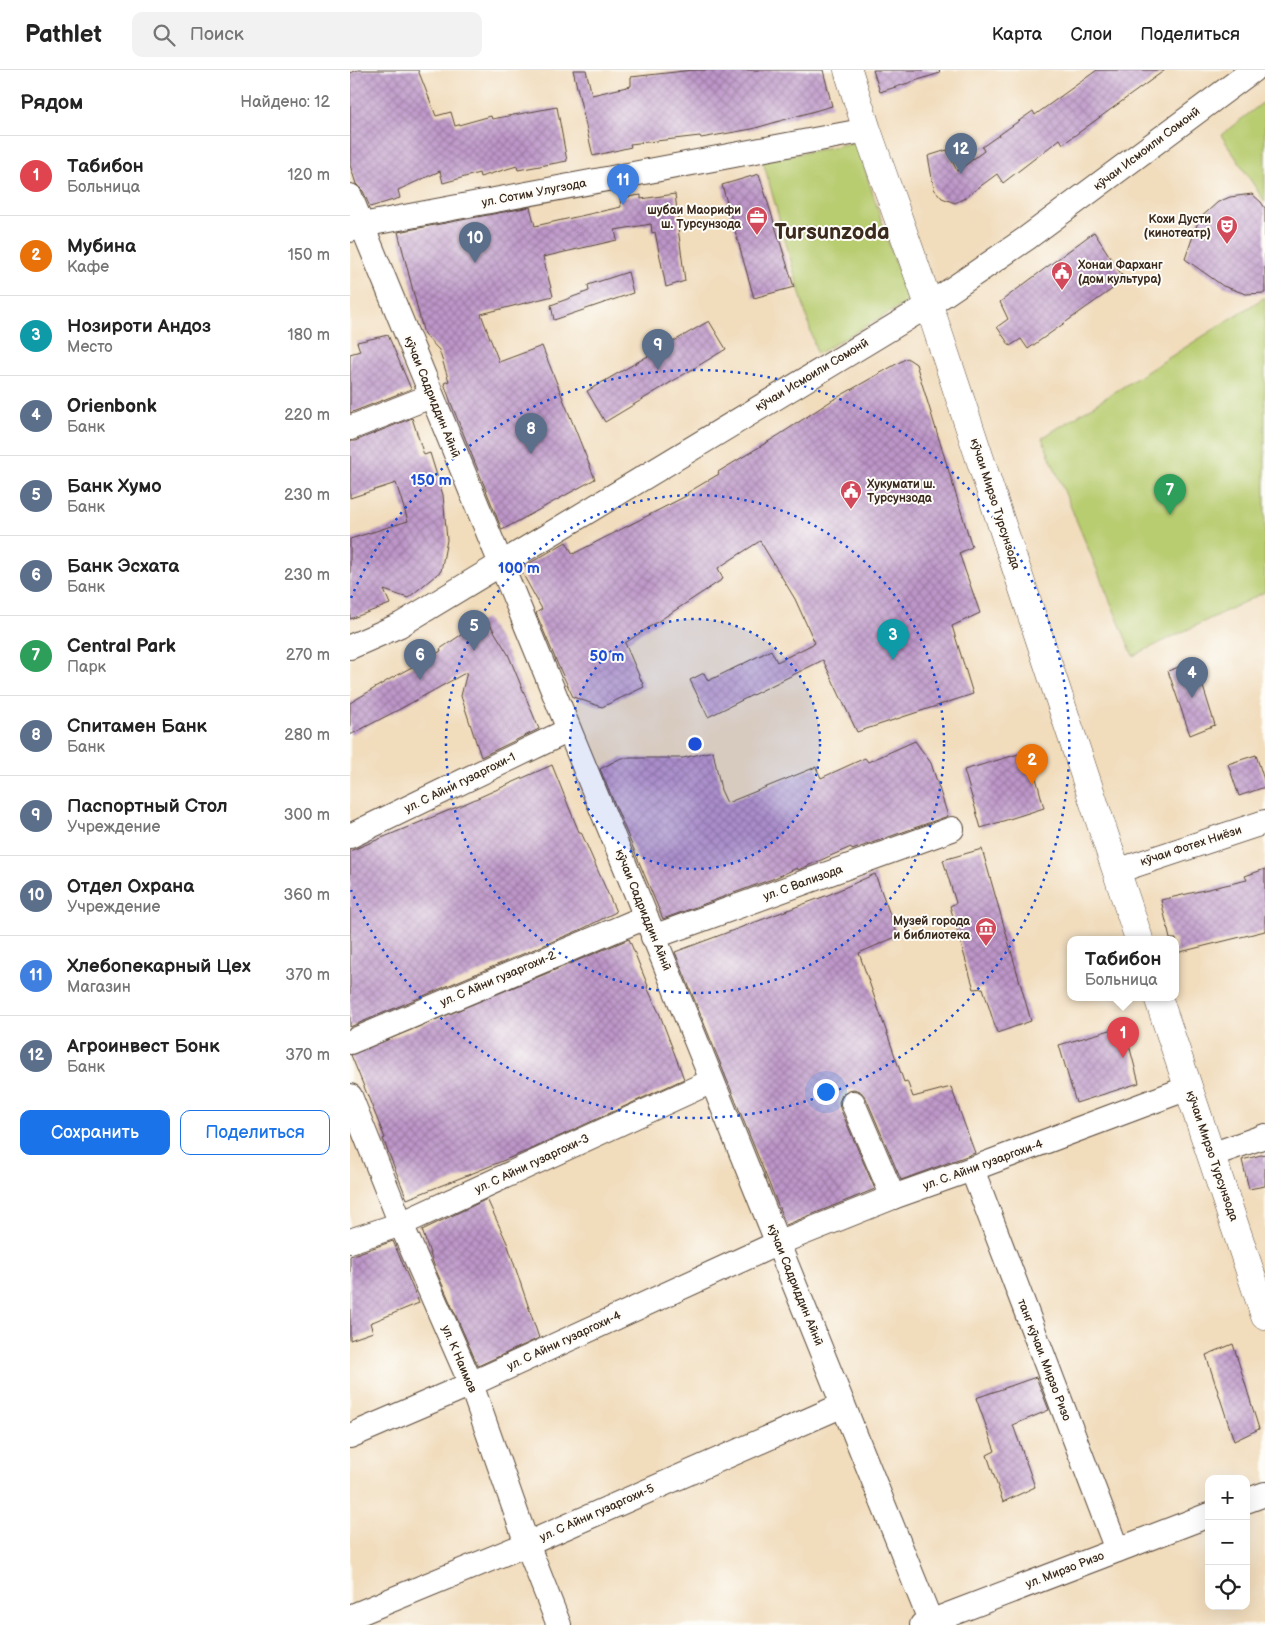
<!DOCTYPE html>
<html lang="ru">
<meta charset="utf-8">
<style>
body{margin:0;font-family:"Balsamiq Sans",sans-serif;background:#f2f2f2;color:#222}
.controls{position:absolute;right:15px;bottom:15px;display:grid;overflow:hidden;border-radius:10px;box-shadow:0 5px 20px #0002}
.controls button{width:45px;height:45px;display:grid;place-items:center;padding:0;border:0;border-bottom:1px solid #e0e0e0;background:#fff;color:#222;font:25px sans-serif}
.you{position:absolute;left:475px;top:1021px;width:18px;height:18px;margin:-12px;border:4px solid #fff;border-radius:50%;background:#1a73e8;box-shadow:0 0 0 8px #1a73e833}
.badge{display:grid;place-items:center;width:32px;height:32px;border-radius:50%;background:#1a73e8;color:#fff;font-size:16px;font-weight:700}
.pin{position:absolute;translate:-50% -41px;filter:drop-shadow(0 1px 2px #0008)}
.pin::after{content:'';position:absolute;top:26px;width:18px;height:15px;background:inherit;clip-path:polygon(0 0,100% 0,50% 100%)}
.popup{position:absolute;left:717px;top:866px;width:112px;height:65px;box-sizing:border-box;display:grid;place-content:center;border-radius:10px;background:#fff;filter:drop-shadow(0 1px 4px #0005);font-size:16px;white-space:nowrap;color:#767676}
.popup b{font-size:19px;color:#222}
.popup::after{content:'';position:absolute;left:50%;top:100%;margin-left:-10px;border:10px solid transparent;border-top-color:#fff}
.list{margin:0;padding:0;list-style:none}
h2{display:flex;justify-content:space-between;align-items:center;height:65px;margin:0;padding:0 20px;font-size:21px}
h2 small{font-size:16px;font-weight:400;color:#767676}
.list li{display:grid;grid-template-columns:32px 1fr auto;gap:15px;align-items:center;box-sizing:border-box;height:80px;padding:0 20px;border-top:1px solid #e0e0e0}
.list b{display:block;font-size:19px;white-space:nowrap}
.list p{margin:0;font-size:16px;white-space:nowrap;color:#767676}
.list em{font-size:16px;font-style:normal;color:#767676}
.actions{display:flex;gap:10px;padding:15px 20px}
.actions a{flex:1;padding:11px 0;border:1px solid #1a73e8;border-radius:10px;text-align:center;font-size:18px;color:#1a73e8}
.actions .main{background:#1a73e8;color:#fff}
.icon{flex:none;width:28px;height:28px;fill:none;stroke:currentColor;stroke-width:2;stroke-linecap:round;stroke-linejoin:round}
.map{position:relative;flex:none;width:915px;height:1555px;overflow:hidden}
header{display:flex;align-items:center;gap:30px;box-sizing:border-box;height:70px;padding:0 25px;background:#fff;border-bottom:1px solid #e0e0e0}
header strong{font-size:24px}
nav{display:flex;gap:28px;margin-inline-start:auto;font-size:18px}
.search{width:350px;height:45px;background:#f2f2f2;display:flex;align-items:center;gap:12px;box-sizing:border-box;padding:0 18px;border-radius:10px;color:#767676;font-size:19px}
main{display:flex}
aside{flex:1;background:#fff}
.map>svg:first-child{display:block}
</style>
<header>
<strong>Pathlet</strong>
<div class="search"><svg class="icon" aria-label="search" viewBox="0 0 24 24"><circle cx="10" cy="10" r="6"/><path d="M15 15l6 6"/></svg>Поиск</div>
<nav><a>Карта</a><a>Слои</a><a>Поделиться</a></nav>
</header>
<main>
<aside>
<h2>Рядом<small>Найдено: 12</small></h2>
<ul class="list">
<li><span class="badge" style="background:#e0444e">1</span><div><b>Табибон</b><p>Больница</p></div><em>120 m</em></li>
<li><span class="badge" style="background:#e8710a">2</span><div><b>Мубина</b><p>Кафе</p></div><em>150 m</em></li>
<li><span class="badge" style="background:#0f9aa8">3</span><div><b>Нозироти Андоз</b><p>Место</p></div><em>180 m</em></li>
<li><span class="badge" style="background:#5c6f8a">4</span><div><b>Orienbonk</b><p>Банк</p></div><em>220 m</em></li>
<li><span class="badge" style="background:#5c6f8a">5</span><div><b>Банк Хумо</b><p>Банк</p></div><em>230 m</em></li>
<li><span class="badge" style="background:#5c6f8a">6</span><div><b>Банк Эсхата</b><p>Банк</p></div><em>230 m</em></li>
<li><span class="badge" style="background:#2e9e5b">7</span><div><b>Central Park</b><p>Парк</p></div><em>270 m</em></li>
<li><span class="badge" style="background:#5c6f8a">8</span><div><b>Спитамен Банк</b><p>Банк</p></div><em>280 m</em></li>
<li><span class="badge" style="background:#5c6f8a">9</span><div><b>Паспортный Стол</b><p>Учреждение</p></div><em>300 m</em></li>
<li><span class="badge" style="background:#5c6f8a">10</span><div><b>Отдел Охрана</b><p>Учреждение</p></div><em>360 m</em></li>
<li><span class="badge" style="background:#3f7fe0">11</span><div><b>Хлебопекарный Цех</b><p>Магазин</p></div><em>370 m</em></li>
<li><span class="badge" style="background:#5c6f8a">12</span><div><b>Агроинвест Бонк</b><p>Банк</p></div><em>370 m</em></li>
</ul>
<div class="actions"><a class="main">Сохранить</a><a>Поделиться</a></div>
</aside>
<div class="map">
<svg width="915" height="1555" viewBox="0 0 915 1555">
<defs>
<pattern id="building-cross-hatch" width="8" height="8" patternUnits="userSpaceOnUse" patternTransform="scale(1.25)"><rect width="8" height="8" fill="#bd96c9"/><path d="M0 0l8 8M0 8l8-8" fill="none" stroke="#9b7ba3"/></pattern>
</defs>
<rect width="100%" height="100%" fill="#fdfcf7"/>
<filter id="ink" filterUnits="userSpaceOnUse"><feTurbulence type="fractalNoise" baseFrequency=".02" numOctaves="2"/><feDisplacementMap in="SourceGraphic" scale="10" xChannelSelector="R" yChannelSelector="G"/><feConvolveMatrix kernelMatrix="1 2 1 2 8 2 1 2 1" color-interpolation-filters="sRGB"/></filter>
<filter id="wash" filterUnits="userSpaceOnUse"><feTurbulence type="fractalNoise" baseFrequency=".0096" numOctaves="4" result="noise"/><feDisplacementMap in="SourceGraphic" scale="20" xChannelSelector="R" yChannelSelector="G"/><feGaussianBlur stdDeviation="1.12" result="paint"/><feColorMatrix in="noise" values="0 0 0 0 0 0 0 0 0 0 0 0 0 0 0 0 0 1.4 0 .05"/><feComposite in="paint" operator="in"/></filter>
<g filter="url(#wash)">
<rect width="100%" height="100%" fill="#f1dcbc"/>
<g fill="#b8cc6f" stroke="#7a7b46">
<polygon points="915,31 915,132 871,65"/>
<polygon points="506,72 558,232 467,284 413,91"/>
<polygon points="915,227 915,522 783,586 692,368"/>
</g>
<g id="blocks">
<g fill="url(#building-cross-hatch)">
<polygon points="8,0 68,0 86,46 101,42 105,56 141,46 142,49 207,37 217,91 168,100 167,96 130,107 129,103 93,113 90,101 48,120 50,128 20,137 13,121 6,114 0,95 0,3"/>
<polygon points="223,0 236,0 242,25 281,16 281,7 343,0 473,0 482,36 402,59 351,68 350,66 280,74 281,77 243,86"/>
<polygon points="523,0 589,0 590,3 530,22"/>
<polygon points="747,0 815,0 713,74 710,69 653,113 647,104 613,129 605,133 592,128 584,119 578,86 597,80 607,101 634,81 632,77 683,41 685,45"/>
<polygon points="409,104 444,217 404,228 372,115"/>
<polygon points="325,124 329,157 328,158 335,211 316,217 305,162 302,163 301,154 265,160 267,170 193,187 203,226 131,244 149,292 192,276 245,409 152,460 101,333 94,313 99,311 89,280 74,264 48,162 180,137 185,156 271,137 270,128 291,125 291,129"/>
<polygon points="902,124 911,132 915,138 915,223 896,224 873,216 835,189 849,149 868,132 880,127"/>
<polygon points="744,162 775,210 678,279 671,269 660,276 647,257 658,249 650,232"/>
<polygon points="278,202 283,223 204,250 201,235 239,221 238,215"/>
<polygon points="359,251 376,279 255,352 237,321"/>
<polygon points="38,265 61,319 0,343 0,284 10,281 7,272"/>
<polygon points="557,288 566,294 622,477 609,483 630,543 602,556 623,624 507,662 473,590 358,647 340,610 354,603 358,611 421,580 427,592 465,573 445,529 410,471 368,498 373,509 275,573 294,617 252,637 223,627 208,595 186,543 192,539 170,499 216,472 223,484 338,425 337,423 369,404 368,402 429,365 481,331"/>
<polygon points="62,348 74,385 80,383 93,425 97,470 91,501 58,528 34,520 40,534 0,549 0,469 58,451 46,413 0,428 0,371 5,371"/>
<polygon points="136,548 158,584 189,659 131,687 111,626 117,602 50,639 0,665 0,633 40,609 91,581 90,579"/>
<polygon points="845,591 865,655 840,665 818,601"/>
<polygon points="565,671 581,693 598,746 502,780 501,777 448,800 447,798 425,808 313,849 250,699 271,688 333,688 363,681 371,720 377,733 466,697 471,708 515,688 518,692"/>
<polygon points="679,681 694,738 631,758 614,700"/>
<polygon points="906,685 915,713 915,717 889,726 878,694"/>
<polygon points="202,695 229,762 231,762 266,842 232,859 0,957 0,781 112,735"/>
<polygon points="632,779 681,951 647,963 633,918 624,919 600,836 606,833 593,790"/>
<polygon points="915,799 915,861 826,883 826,869 820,869 811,830 897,810 895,806"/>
<polygon points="525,804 548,866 509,883 554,1012 557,1011 563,1027 601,1017 625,1083 551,1110 516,1028 511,1022 504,1019 498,1020 492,1025 489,1032 490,1038 525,1119 436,1155 325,882 478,825"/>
<polygon points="279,869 298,916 297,917 310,945 334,1009 184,1078 128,1101 57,1129 33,1069 35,1068 1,985"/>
<polygon points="774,956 789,1013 726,1033 709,975"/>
<polygon points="915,1084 915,1116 899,1119 892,1090"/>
<polygon points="137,1129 157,1173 189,1268 128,1296 85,1198 72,1160"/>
<polygon points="43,1171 69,1233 20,1253 23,1262 0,1270 0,1186"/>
<polygon points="883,1274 909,1359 884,1371 856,1285"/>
<polygon points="686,1307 699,1340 663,1355 685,1417 653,1432 637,1385 645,1381 626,1328"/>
</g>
</g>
</g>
<g filter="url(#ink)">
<use href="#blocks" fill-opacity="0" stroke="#564536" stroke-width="1"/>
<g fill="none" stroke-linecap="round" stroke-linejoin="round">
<g stroke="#564536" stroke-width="26">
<g id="minor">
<polyline points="0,126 296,847 582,1555"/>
<polyline points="0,160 12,155 517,60"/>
<polyline points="0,358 81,326"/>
<polyline points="0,577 50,555 579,235 677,168 903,0"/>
<polyline points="0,766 219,660"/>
<polyline points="767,801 915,752"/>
<polyline points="303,867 602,759"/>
<polyline points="0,972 296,847"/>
<polyline points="0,1026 51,1154 121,1314 177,1474 209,1555"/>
<polyline points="503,1033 543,1127"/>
<polyline points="861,1085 915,1066"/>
<polyline points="622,1099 767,1480"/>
<polyline points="0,1171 51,1154 362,1011"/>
<polyline points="0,1366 121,1314 428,1173 543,1127 622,1099 838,1018"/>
<polyline points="896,1431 915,1424"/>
<polyline points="0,1547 177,1474 493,1335"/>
<polyline points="572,1555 859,1445"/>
</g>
</g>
<g stroke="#564536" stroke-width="29">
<g id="major">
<polyline points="498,0 517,60 579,235 789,869"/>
<polyline points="808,927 915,1246"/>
</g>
</g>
<use href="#minor" stroke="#fff" stroke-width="24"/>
<use href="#major" stroke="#fff" stroke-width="28"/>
</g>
</g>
<circle cx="345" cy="674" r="125" fill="#1d4ed8" fill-opacity=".12"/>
<g fill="none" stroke="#1d4ed8" stroke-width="2.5" stroke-dasharray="2.5 5">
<circle cx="345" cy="674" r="125"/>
<circle cx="345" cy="674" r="249"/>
<path d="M1 528A374 374 0 1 1 1 820"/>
</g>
<defs>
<g id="office-pin" transform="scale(1.125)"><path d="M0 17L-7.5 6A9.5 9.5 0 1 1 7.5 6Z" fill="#d1495b" stroke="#fdfcf7"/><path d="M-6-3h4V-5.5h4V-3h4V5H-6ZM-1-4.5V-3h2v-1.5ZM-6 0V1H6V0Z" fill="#fff"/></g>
<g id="theatre-pin" transform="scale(1.125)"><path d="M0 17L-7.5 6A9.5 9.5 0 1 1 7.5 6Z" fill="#d1495b" stroke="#fdfcf7"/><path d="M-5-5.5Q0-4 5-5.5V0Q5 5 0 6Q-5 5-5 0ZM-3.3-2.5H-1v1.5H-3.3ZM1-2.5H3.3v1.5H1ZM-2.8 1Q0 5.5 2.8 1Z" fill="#fff"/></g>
<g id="civic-pin" transform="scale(1.125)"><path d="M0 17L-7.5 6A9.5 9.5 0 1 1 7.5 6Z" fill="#d1495b" stroke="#fdfcf7"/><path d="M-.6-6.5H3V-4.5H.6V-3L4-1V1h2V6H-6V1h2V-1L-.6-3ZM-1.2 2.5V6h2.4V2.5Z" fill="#fff"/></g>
<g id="museum-pin" transform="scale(1.125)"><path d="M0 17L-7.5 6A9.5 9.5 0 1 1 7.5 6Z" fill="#d1495b" stroke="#fdfcf7"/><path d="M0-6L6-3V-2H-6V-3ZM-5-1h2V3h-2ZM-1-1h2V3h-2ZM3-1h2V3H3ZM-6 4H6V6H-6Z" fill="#fff"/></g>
</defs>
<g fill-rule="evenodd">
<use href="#office-pin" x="407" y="147"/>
<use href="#theatre-pin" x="877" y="156"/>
<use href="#civic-pin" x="712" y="202"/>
<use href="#civic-pin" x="501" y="421"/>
<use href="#museum-pin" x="636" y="858"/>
</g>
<g text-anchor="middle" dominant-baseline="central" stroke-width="4" stroke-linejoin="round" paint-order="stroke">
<g font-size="12" fill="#3b2a1e" stroke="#fdfcf7">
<text transform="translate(797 79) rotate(-37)">кӯчаи Исмоили Сомонӣ</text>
<text transform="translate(184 123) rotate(-11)">ул. Сотим Улугзода</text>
<text transform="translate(462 305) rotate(-31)">кӯчаи Исмоили Сомонӣ</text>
<text transform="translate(82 327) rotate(68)">кӯчаи Садриддин Айнӣ</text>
<text transform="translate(645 434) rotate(72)">кӯчаи Мирзо Турсунзода</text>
<text transform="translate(110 713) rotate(-26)">ул. С Айни гузаргохи-1</text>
<text transform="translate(841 776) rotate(-18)">кӯчаи Фотех Ниёзи</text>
<text transform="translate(453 813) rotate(-20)">ул. С Вализода</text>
<text transform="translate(293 840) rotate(68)">кӯчаи Садриддин Айнӣ</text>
<text transform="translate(148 909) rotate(-23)">ул. С Айни гузаргохи-2</text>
<text transform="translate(862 1086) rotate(71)">кӯчаи Мирзо Турсунзода</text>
<text transform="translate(182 1094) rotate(-25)">ул. С Айни гузаргохи-3</text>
<text transform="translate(633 1095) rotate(-20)">ул. С. Айни гузаргохи-4</text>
<text transform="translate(445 1215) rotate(68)">кӯчаи Садриддин Айнӣ</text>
<text transform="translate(214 1271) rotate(-25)">ул. С Айни гузаргохи-4</text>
<text transform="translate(109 1289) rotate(67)">ул. К Наимов</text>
<text transform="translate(694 1290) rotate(69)">танг кӯчаи. Мирзо Ризо</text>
<text transform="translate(247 1443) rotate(-24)">ул. С Айни гузаргохи-5</text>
<text transform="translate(715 1500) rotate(-21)">ул. Мирзо Ризо</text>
</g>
<g font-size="12" font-weight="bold" fill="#3b2a1e" stroke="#fdfcf7" text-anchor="end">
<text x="391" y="140">шубаи Маорифи<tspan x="391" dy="14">ш. Турсунзода</tspan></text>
<text x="861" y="149">Кохи Дусти<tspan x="861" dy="14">(кинотеатр)</tspan></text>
<text x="728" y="195" text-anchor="start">Хонаи Фарханг<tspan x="728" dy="14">(дом культура)</tspan></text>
<text x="517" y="414" text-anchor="start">Хукумати ш.<tspan x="517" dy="14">Турсунзода</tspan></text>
<text x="620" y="851">Музей города<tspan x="620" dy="14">и библиотека</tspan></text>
</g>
<g font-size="22" font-weight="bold" fill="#3b2a1e" stroke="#fdfcf7">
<text x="482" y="162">Tursunzoda</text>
</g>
</g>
<circle cx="345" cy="674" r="8" fill="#1d4ed8" stroke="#fdfcf7" stroke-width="2.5"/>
<g font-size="15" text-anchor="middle" font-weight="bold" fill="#1d4ed8" stroke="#fdfcf7" stroke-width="4" stroke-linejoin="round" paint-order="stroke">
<text x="81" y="415">150 m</text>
<text x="169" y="503">100 m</text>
<text x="257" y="591">50 m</text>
</g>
</svg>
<div class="controls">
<button>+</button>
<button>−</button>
<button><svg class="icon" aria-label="locate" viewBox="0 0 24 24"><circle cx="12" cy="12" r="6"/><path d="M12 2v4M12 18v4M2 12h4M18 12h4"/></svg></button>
</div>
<div class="you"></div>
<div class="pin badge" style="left:773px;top:988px;background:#e0444e">1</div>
<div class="popup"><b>Табибон</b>Больница</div>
<div class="pin badge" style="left:682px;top:715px;background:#e8710a">2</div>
<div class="pin badge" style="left:543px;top:590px;background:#0f9aa8">3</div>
<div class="pin badge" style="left:842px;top:628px;background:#5c6f8a">4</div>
<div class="pin badge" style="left:124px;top:581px;background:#5c6f8a">5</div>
<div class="pin badge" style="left:70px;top:610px;background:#5c6f8a">6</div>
<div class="pin badge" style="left:820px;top:445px;background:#2e9e5b">7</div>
<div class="pin badge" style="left:181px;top:384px;background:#5c6f8a">8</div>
<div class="pin badge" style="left:308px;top:300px;background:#5c6f8a">9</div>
<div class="pin badge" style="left:125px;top:193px;background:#5c6f8a">10</div>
<div class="pin badge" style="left:273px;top:135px;background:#3f7fe0">11</div>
<div class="pin badge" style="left:611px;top:104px;background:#5c6f8a">12</div>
</div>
</main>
